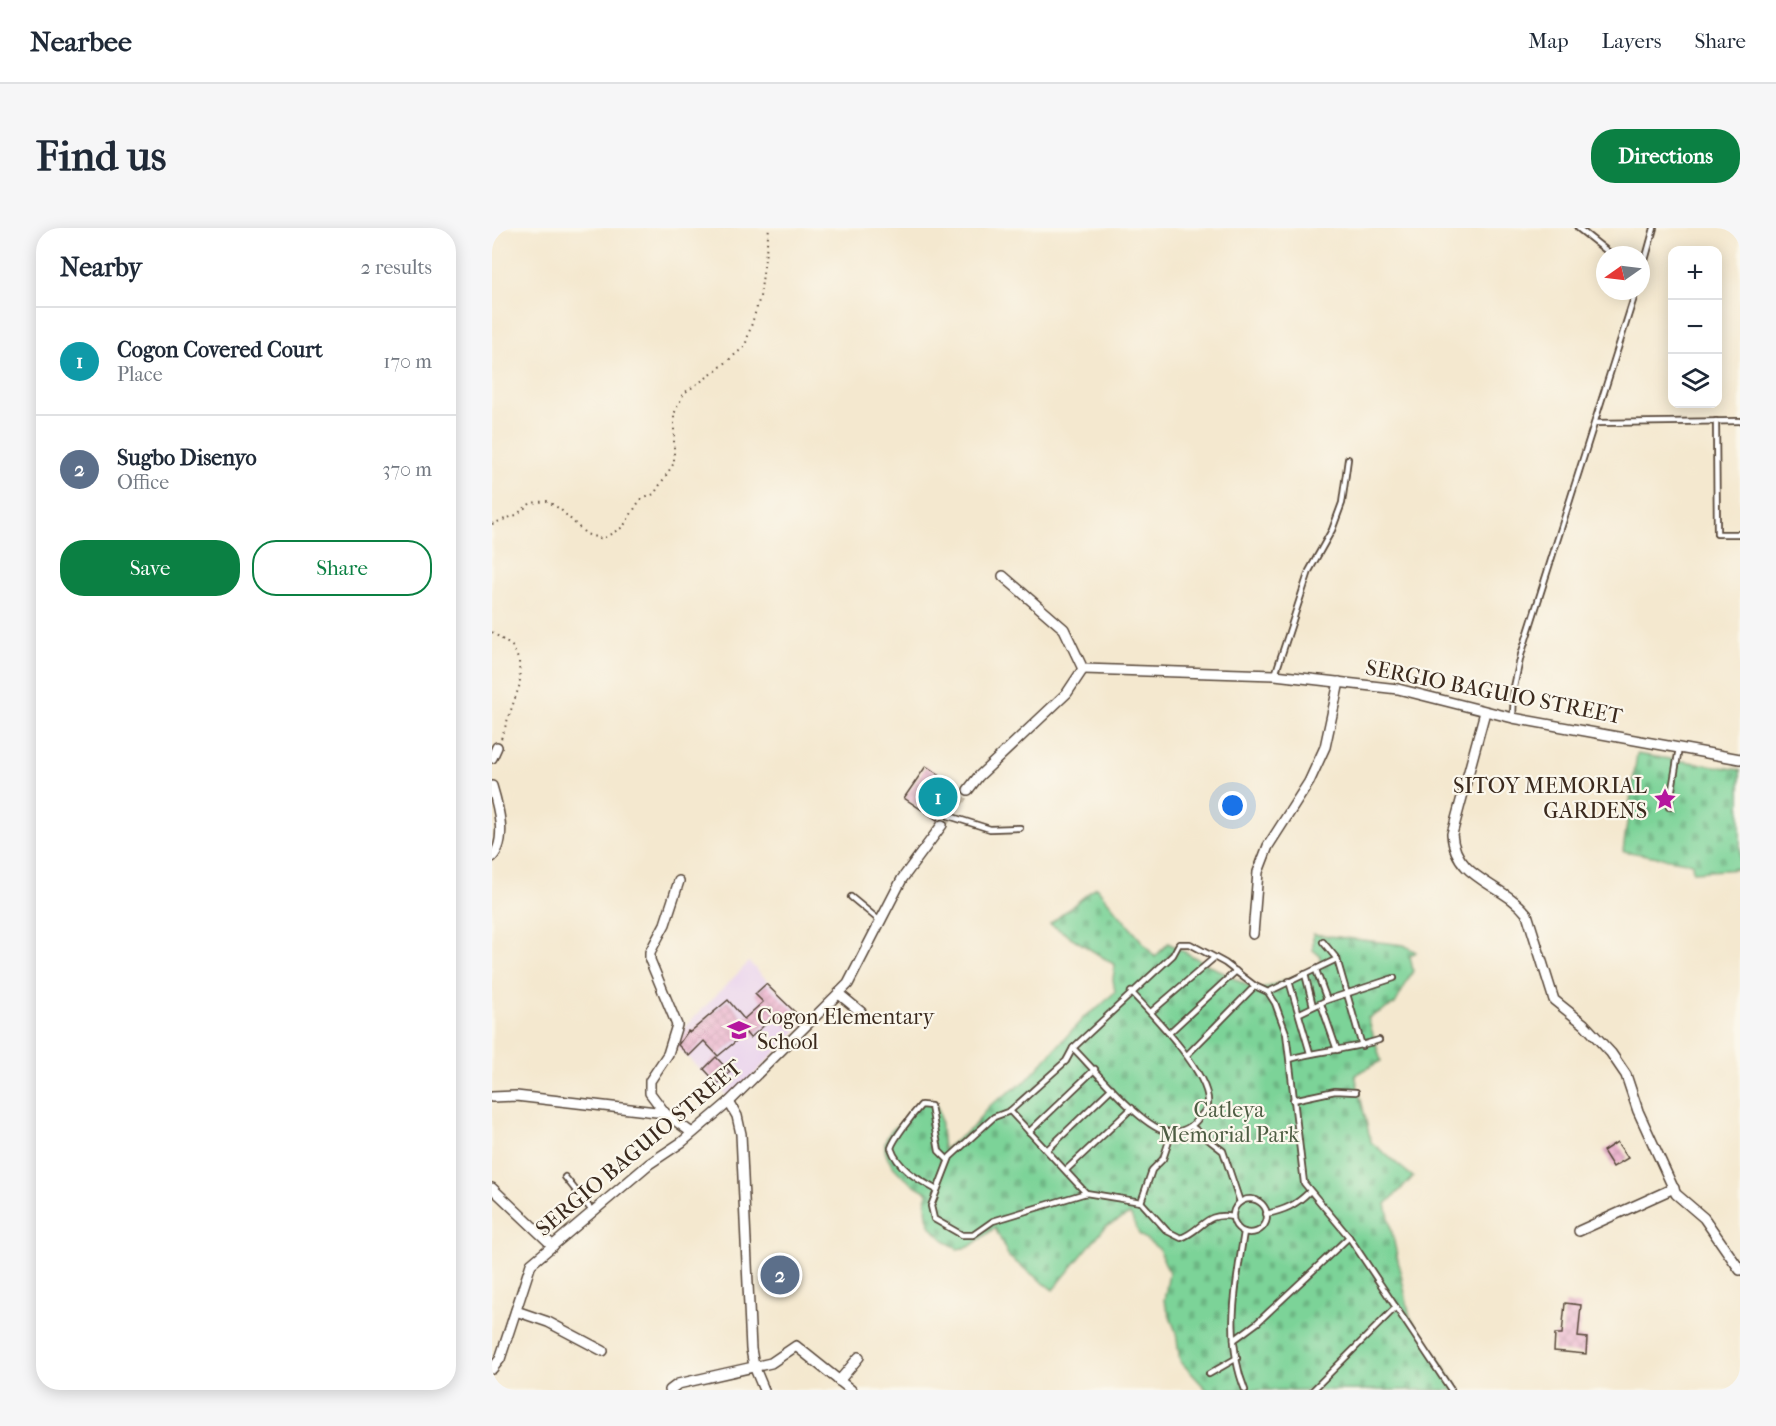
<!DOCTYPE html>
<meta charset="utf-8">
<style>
body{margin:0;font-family:"IM FELL French Canon",serif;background:#f6f6f7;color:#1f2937}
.controls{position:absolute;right:18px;top:18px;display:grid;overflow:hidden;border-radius:12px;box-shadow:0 3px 15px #0003}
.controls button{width:54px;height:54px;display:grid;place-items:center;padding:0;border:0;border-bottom:2px solid #e0e1e3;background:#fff;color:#1f2937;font:30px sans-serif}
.compass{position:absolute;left:1104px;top:18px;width:54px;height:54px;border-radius:50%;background:#fff;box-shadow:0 3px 15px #0003;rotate:256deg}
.you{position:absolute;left:741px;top:578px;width:21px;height:21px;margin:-15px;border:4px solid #fff;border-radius:50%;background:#1a73e8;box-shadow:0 0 0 9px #1a73e833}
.badge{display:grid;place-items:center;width:39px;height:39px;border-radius:50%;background:#0b8043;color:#fff;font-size:20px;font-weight:700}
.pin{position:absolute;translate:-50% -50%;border:3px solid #fff;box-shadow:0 2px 6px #0006}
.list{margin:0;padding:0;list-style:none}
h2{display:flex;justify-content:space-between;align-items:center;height:78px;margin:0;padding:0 24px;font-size:26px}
h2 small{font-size:20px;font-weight:400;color:#747a83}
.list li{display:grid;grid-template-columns:39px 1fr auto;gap:18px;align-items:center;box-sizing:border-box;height:108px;padding:0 24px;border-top:2px solid #e0e1e3}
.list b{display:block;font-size:22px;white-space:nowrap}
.list p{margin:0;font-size:20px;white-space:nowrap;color:#747a83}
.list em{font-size:20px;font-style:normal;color:#747a83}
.actions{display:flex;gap:12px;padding:18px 24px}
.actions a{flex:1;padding:14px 0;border:2px solid #0b8043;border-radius:24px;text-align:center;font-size:21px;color:#0b8043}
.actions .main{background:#0b8043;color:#fff}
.icon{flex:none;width:33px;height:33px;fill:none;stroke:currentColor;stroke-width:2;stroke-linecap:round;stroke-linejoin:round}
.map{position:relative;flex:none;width:1248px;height:1162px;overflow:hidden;border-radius:24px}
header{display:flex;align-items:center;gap:36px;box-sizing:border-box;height:84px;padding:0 30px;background:#fff;border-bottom:2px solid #e0e1e3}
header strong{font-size:28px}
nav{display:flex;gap:33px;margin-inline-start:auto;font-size:21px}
.intro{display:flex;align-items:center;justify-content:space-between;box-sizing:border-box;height:144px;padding:0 36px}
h1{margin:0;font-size:42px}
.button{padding:15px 27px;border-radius:24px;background:#0b8043;color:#fff;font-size:21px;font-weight:700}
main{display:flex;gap:36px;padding:0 36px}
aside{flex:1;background:#fff;border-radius:24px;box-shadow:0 3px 15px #0003}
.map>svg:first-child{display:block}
</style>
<header>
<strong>Nearbee</strong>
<nav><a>Map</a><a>Layers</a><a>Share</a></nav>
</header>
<div class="intro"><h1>Find us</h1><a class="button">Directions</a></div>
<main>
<aside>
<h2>Nearby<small>2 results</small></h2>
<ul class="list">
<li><span class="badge" style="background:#0f9aa8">1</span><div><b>Cogon Covered Court</b><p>Place</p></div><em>170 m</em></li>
<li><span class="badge" style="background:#5c6f8a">2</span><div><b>Sugbo Disenyo</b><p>Office</p></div><em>370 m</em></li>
</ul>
<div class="actions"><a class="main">Save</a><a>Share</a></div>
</aside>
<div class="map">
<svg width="1248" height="1162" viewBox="0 0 1248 1162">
<defs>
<pattern id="cemetery-stones" width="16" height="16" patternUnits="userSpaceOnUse" patternTransform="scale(1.5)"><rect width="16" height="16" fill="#7cd398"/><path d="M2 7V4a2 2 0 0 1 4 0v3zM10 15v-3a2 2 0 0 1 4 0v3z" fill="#6cb583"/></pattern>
<pattern id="building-cross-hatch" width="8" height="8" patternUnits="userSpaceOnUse" patternTransform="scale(1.5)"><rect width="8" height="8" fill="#e9a6c8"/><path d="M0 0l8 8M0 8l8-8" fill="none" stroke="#be87a2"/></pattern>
</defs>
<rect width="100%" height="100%" fill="#fbf7ec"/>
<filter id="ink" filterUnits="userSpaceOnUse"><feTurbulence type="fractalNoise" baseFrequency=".0167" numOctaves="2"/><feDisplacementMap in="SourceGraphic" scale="12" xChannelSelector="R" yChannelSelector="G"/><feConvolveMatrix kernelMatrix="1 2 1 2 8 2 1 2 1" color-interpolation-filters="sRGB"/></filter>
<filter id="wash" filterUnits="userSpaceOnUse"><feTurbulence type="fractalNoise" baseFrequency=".008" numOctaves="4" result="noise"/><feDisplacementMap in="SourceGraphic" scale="24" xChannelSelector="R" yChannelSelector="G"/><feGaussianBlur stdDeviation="1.35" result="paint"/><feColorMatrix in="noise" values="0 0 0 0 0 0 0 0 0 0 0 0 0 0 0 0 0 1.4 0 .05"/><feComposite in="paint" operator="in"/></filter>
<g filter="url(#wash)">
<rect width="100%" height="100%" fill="#f4e8cf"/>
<polygon fill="#e9d2ed" points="257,734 315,792 238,871 179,813"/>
<g fill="url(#cemetery-stones)" stroke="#5c7e5b" stroke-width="1.5">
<polygon points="1145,526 1248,542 1248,641 1201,644 1200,635 1131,623"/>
<path d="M604,659L663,729L676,715L765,763L824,741L829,736L828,728L821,722V706L912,717L924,724L918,728L921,743L903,776L876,790L889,833L863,847L879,914L921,949L894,976L918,1089L968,1162H715L688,1133L684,1104L672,1073L677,1045L667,1021L647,1006L638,986L613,999L561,1062L517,1029L503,1000L477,1019L465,1021C439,1003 431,997 435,964C417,955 378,929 399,903C403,899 409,896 413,891C423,879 427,871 443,874L448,886L451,922L480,900L497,878L535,852L594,787L606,780L623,764L621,751L623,737L558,696Z"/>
</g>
<g id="blocks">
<g fill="url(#building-cross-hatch)">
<polygon points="434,538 468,561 445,592 412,570"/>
<polygon points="274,756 307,788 296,799 284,787 258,810 254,805 226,828 212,813 197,828 186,817 196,803 198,804 236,772 252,791 271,774 263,766"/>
<polygon points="224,829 238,844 226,856 212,841"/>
<polygon points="1125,914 1136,930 1121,939 1111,923"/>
<polygon points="285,1033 302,1044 292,1061 274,1049"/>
<polygon points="1073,1075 1089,1077 1086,1109 1095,1110 1094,1126 1062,1123 1063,1106 1070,1106"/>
</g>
</g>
</g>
<g filter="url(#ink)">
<use href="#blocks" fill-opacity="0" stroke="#574639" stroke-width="1.5"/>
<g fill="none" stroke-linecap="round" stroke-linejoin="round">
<polyline stroke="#cfc2ac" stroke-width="9" stroke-dasharray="9 4.5" stroke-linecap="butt" points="450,597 476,562"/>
<g stroke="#574639" stroke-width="8">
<g id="lane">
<polyline points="1086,0 1120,27"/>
<polyline points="1149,47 1162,0"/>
<polyline points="1224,193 1225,306 1248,306"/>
<polyline points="1103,195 1248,193"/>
<polyline points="783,447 817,343 840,302 850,275 856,231"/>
<polyline points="1021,490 1022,459 1029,427 1144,63"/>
<polyline points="1177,579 1187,520"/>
<polyline points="457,588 498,601 528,600"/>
<polyline points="359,669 388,693"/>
<polyline points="831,714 845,731 870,818"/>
<polyline points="824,742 835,772"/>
<polyline points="813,746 821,778"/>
<polyline points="797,753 818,825"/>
<polyline points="776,764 845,731"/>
<polyline points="829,776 845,822"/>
<polyline points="659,784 722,730"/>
<polyline points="808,785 835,772 902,750"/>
<polyline points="677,805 744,743"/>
<path d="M581,820C601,840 648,897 673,903C686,906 698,901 706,891C709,887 715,882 716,876C719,846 659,785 639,764"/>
<polyline points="695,827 763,758"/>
<path d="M798,831C828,822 858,822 887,812"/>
<polyline points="801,872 843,863 864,864"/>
<polyline points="518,883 594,965"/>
<polyline points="699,898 731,923 748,974"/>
<polyline points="537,904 603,841"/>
<polyline points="555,922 620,860"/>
<polyline points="574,942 640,880"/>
<polyline points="73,949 101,984"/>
<path d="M445,962C427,952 406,941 399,920C402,910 421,886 429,877L439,878L447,923L456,932"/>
<circle cx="758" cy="988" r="17"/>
<polyline points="649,974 660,942 671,931 680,904"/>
<path d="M774,986C793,982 804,977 817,964"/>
<path d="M741,989C713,983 711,1002 689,1010L675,1003L649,974L594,965L501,993L481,1007H470L442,991L439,978L458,929L502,889L518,883L574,833L581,820L681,727L687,716H698L733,735L763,758L776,764L783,775L794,805L812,955L857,1009L959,1162"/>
<path d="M752,1004C744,1056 732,1111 753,1162"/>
<polyline points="742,1112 765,1095 857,1009"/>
<polyline points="717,1146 745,1130"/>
<polyline points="821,1162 904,1079"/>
</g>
</g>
<g stroke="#574639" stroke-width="12">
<g id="street">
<polyline points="511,348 572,401 591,441"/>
<polyline points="591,441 783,447 906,461 1021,490 1248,531"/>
<path d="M993,484L960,606C963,652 1011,655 1035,686L1062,772L1092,796L1119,825L1134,847L1146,883L1184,966L1212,990L1248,1042"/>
<polyline points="0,530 5,519"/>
<path d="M0,558C6,578 16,613 0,629"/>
<polyline points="476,562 486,549 575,465 591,441"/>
<polyline points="761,706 766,644 776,618 817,554 833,519 847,454"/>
<polyline points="347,766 369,784"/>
<polyline points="0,869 24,868 173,885 200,905"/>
<polyline points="237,874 245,888 249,906 259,1121 262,1138 272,1162"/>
<polyline points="173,885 158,865 158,853 176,826 185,797 158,732 158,724 173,696 187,653"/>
<polyline points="0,960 61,1018"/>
<polyline points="1087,1003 1182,960"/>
<polyline points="24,1083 56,1094 111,1123"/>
<polyline points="0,1141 8,1131 39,1036 157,936 190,914 237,874 356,756 410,651 450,597"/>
<polyline points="347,1153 367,1129"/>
<polyline points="178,1162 186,1156 279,1135 304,1118 359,1162"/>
</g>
</g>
<g stroke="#574639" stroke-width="2" stroke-dasharray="1.5 4.5" stroke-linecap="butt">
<polyline points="0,296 24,287 39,275 55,273 68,281 94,306 110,311 131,299 148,272 162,266 182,235 182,186 192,165 224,143 253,118 268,69 277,0"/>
<polyline points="0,404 21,419 27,433 28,456 9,511"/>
</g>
<use href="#lane" stroke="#fff" stroke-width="4.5"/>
<use href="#street" stroke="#fff" stroke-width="9"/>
</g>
</g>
<defs>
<g id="sight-bare" transform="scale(1.8)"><path d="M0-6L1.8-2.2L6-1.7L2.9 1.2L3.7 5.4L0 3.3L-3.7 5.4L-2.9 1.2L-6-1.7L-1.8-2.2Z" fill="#b5179e" stroke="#fbf7ec" stroke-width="2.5" paint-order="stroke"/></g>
<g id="school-bare" transform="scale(1.8)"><path d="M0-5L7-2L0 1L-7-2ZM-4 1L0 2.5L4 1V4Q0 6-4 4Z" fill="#b5179e" stroke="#fbf7ec" stroke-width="2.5" paint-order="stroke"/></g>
</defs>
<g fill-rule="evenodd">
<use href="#sight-bare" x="1173" y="571"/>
<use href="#school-bare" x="247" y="802"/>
</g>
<g text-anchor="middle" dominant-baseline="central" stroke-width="4.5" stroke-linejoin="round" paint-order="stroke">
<g font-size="22" fill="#3b2a1e" stroke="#fbf7ec">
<text transform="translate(1002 464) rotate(11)">SERGIO BAGUIO STREET</text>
<text transform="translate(147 920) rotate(-40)">SERGIO BAGUIO STREET</text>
</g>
<g font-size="22" fill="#3b2a1e" stroke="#fbf7ec" text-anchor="end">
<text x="1155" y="558">SITOY MEMORIAL<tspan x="1155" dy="25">GARDENS</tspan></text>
<text x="265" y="789" text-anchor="start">Cogon Elementary<tspan x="265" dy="25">School</tspan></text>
</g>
<g font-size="22" fill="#4e5d43" stroke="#fbf7ec">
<text x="737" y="882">Catleya<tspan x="737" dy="25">Memorial Park</tspan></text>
</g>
</g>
</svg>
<div class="controls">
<button>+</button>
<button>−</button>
<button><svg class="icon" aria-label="layers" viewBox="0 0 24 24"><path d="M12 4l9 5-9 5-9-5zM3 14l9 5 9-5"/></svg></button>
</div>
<svg class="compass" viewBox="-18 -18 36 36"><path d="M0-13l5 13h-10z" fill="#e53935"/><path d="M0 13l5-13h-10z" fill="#747a83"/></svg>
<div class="you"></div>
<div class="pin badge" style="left:446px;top:569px;background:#0f9aa8">1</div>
<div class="pin badge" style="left:288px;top:1047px;background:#5c6f8a">2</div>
</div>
</main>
